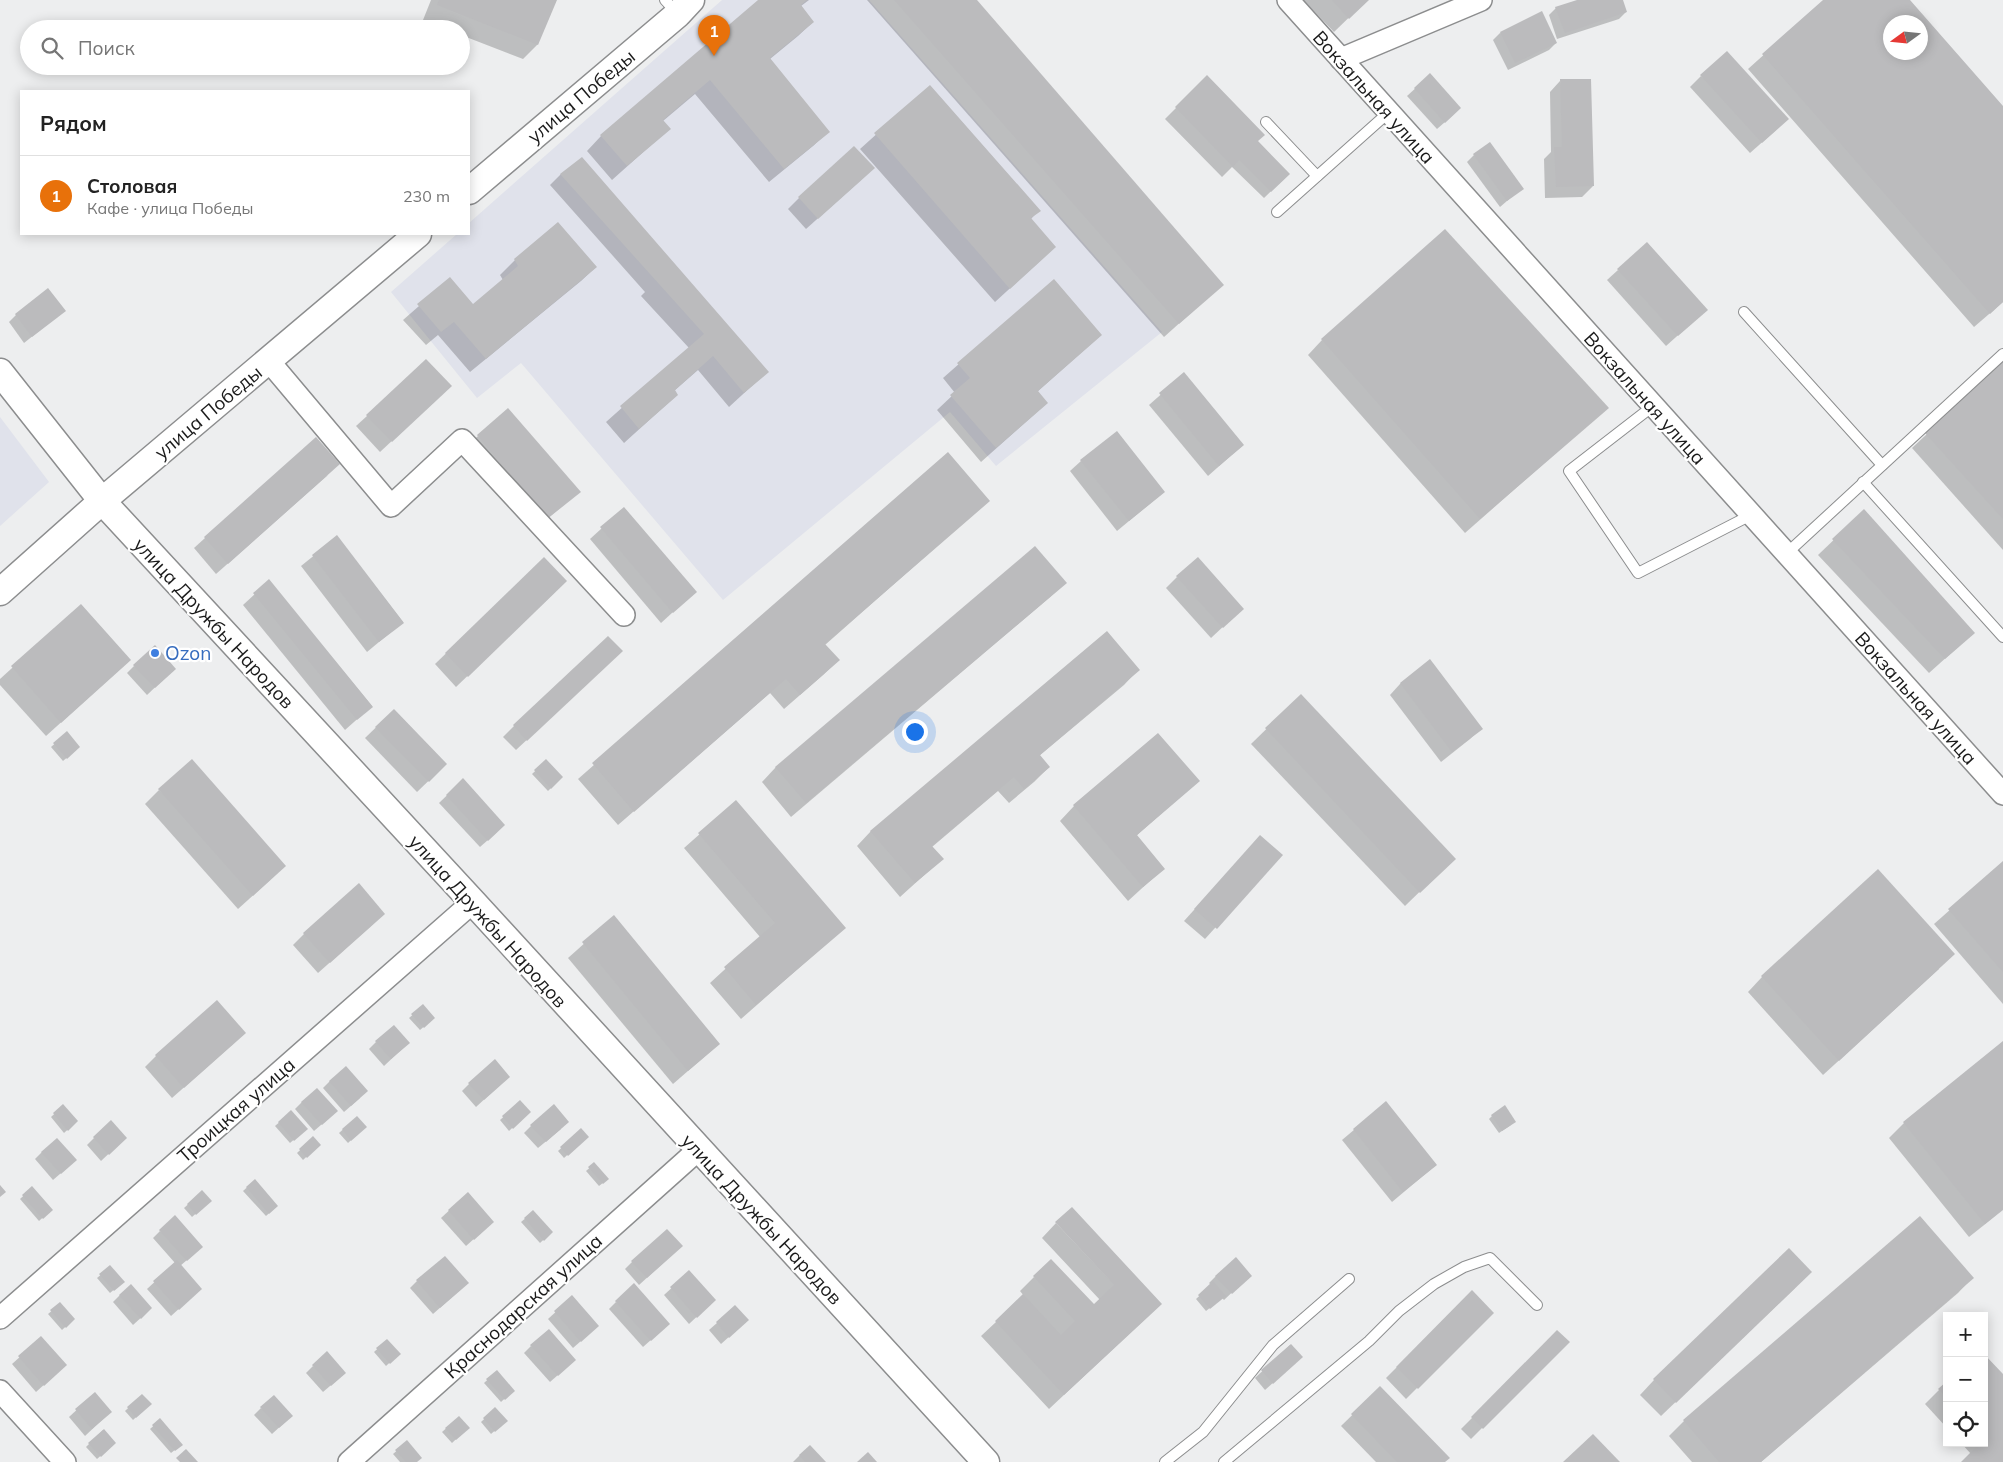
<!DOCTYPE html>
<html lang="ru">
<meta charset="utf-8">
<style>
body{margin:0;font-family:Mulish,sans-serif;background:#f6f6f6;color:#222}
.controls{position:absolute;right:15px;bottom:15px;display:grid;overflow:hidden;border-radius:0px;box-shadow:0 2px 12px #0003}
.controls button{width:45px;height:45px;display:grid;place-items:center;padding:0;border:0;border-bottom:1px solid #e0e0e0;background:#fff;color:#222;font:25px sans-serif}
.compass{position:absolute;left:1883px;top:15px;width:45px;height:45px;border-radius:50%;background:#fff;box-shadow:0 2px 12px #0003;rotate:255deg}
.you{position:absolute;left:914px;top:731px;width:18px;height:18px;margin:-12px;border:4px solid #fff;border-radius:50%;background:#1a73e8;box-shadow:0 0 0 8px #1a73e833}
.badge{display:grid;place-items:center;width:32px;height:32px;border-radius:50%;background:#b45309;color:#fff;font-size:16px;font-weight:700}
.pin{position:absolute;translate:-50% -41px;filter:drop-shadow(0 1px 2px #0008)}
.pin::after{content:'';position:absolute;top:26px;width:18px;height:15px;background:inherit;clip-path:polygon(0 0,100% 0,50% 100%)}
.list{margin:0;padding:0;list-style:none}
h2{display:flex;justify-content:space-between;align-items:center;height:65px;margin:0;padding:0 20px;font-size:21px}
h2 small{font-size:16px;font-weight:400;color:#767676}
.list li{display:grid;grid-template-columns:32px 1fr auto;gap:15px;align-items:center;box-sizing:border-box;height:80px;padding:0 20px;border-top:1px solid #e0e0e0}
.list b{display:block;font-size:19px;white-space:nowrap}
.list p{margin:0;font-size:16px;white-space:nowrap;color:#767676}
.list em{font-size:16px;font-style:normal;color:#767676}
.icon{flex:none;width:28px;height:28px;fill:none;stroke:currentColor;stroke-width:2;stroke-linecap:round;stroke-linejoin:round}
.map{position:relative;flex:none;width:2003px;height:1462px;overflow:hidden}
.search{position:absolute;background:#fff;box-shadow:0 2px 12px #0003;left:20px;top:20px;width:450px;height:55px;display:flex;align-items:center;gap:12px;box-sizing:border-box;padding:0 18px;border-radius:28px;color:#767676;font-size:19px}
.panel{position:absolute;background:#fff;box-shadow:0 2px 12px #0003;left:20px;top:90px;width:450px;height:145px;border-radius:0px}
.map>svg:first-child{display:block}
</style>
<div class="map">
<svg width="2003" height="1462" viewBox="0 0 2003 1462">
<rect width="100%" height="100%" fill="#edeeef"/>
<g fill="#e0e2eb">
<polygon points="722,0 869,0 1162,332 996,466 950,412 723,600 521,363 477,398 391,292 457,234 469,234 469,223"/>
<polygon points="0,417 49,482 0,526"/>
</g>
<g fill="#0003" fill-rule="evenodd">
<polygon points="431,0 555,0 537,45 523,59 461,35 461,29 445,29 423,20"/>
<polygon points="760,0 809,0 801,6 813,22 798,36 770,59 828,132 813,146 769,182 695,94 663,121 669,129 612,180 587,151 601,136"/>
<polygon points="867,0 975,0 1222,285 1164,337"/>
<polygon points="1303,0 1367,0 1334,32"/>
<polygon points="1580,0 1622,0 1626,12 1619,19 1557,39 1549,15 1556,8"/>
<path d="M1825,0H1909L2003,108V302L1974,327L1748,69ZM1890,22H1920V52H1890Z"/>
<polygon points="1500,33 1556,43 1549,50 1508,70 1493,40"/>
<polygon points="1430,75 1453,115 1437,129 1407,96"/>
<polygon points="1701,76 1776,130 1750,153 1690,87"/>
<polygon points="1207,77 1257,142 1289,174 1264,198 1232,167 1222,177 1165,119"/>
<polygon points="1560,81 1593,186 1582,197 1545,198 1544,159 1551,152 1550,92"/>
<polygon points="930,86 1039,210 1031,219 1040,261 995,302 860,149"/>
<polygon points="1474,155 1522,188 1500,207 1467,162"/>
<polygon points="561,174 767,372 729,407 698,370 674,391 677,395 624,443 606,422 689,348 641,296 645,292 550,185"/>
<polygon points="862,179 806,229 788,209 799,198"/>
<polygon points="515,260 596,267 581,281 470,372 438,335 426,345 403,320 450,279 473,305 503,280 500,275"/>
<polygon points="1618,270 1695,320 1666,346 1607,280"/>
<polygon points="1054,280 1101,335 1037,392 1047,403 981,462 937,410 955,393 943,378"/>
<polygon points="64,311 24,343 9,322 16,315"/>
<polygon points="1322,340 1607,408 1465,533 1308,355"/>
<polygon points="2003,363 2003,550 1912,448"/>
<polygon points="1184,374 1243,445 1208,476 1149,405"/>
<polygon points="439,397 380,452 356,426 367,416"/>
<polygon points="478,436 579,492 535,529 467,446"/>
<polygon points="948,454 988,501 825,645 838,660 823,675 784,709 770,693 618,825 578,779"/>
<polygon points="1081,461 1164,492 1117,531 1070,471"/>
<polygon points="328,475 216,574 194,548 205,538"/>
<polygon points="624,508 695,592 661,623 590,539"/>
<polygon points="1864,511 1958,647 1929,673 1818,555"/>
<polygon points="337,537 403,622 367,652 301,566"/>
<polygon points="544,559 555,592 456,687 435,664"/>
<polygon points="1177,577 1242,609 1211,638 1166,588"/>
<polygon points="269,581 372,706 345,730 243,605"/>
<polygon points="1065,583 1050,597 791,817 762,782 776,767"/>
<polygon points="81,605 130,660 46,736 0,685 0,679"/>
<polygon points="1430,661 1481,728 1470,739 1441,762 1390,695 1400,684"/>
<polygon points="610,662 516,750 503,737 514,726"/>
<polygon points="134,666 167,676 147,695 127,673"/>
<polygon points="1138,670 1124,685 1039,756 1049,767 1034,782 1009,803 998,791 932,847 942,859 900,897 857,846 871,831"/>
<polygon points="1300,696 1439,873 1405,906 1251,744"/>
<polygon points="394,710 446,764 417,792 365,738"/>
<polygon points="67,733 79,747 63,761 51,747"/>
<polygon points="546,761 562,777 548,791 532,774"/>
<polygon points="463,780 497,832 480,847 439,803"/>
<polygon points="1198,781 1136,836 1163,869 1128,901 1060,821 1074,806"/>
<polygon points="159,790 270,880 238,909 145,804"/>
<polygon points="736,802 844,928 741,1019 710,983 760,937 684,848"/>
<polygon points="1250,848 1281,855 1205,939 1184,921"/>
<polygon points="2003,863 2003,1004 1934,924"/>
<polygon points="614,917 719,1044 673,1084 568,958"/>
<polygon points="373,924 318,973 293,945 304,934"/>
<polygon points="1939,969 1823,1075 1748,992 1762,977"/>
<polygon points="423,1006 434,1018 420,1030 409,1018"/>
<polygon points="376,1042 401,1050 384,1066 369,1049"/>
<polygon points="2003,1043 2003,1210 1969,1237 1889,1138 1904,1123"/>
<polygon points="233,1044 172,1098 145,1067 156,1056"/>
<polygon points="330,1081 360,1098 344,1112 323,1088"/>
<polygon points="469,1084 501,1084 476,1107 462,1091"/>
<polygon points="302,1102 329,1118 314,1131 295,1109"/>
<polygon points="520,1102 529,1112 509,1131 500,1120"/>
<polygon points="1386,1103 1436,1165 1392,1202 1342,1140"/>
<polygon points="63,1106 77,1121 64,1133 51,1117"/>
<polygon points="291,1112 306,1129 290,1143 275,1126"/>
<polygon points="1492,1116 1511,1125 1499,1133 1489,1119"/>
<polygon points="357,1117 362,1130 348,1143 339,1133"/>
<polygon points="531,1126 561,1129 538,1148 524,1133"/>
<polygon points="581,1130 587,1137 564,1158 558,1151"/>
<polygon points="94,1138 118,1145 101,1161 87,1145"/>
<polygon points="313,1138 319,1145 303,1160 297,1153"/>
<polygon points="42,1152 68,1167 53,1180 35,1159"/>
<polygon points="594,1164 608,1179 599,1186 586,1171"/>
<polygon points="254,1181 277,1206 266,1216 243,1191"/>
<polygon points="32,1188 51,1210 39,1221 20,1199"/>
<polygon points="202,1192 210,1201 192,1217 184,1208"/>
<polygon points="467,1194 485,1229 466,1246 441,1218"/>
<polygon points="533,1212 552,1232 540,1243 521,1222"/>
<polygon points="1920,1217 1972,1278 1958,1293 1761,1462 1692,1462 1669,1436 1684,1421"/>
<polygon points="1056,1223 1146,1318 1049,1409 981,1336 1024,1296 1020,1291 1034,1277 1094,1306 1100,1300 1042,1238"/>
<polygon points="160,1231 194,1254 180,1266 193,1296 171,1316 147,1289 175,1263 153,1238"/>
<polygon points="674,1253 639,1285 625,1269 632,1262"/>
<polygon points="110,1267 123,1282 110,1293 97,1278"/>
<polygon points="689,1272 707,1307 689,1324 664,1295"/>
<polygon points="1216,1276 1243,1282 1224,1300 1222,1298 1206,1311 1196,1299 1211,1285 1209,1283"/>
<polygon points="417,1281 460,1290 433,1314 410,1288"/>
<polygon points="1796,1287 1661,1416 1640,1395 1654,1380"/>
<polygon points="1472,1292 1492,1313 1406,1399 1386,1378"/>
<polygon points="120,1295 144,1315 133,1325 113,1302"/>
<polygon points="572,1297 590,1333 573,1348 548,1319"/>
<polygon points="616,1302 661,1331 643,1347 609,1309"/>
<polygon points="60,1304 74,1319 62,1330 48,1314"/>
<polygon points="735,1307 740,1327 721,1344 709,1330"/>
<polygon points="1558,1332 1568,1342 1471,1439 1461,1429"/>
<polygon points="41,1338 58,1372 36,1392 12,1364"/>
<polygon points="387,1340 399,1354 386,1366 374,1352"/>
<polygon points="1290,1345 1294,1364 1265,1390 1255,1378"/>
<polygon points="531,1346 567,1367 550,1382 524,1353"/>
<polygon points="1984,1356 2003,1376 2003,1462 1963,1462 1971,1454 1961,1443 1984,1443"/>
<polygon points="313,1366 337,1380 323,1392 306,1373"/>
<polygon points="496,1372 513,1391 501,1402 484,1383"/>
<polygon points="1947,1382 1947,1428 1925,1404"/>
<polygon points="1380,1388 1444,1462 1376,1462 1341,1426"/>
<polygon points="95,1393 103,1419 85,1436 69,1417"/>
<polygon points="142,1395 150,1404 133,1420 125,1411"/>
<polygon points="261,1408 284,1423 272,1434 254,1415"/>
<polygon points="495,1409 506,1421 491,1434 481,1422"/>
<polygon points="459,1417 468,1428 452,1443 442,1432"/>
<polygon points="160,1420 181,1445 171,1453 150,1429"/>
<polygon points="103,1430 115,1443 97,1459 86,1447"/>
<polygon points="407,1442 416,1462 400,1462 393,1454"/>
<polygon points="810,1446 824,1462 793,1462 799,1456"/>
</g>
<g fill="#bbbbbd" fill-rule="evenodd">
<polygon points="439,0 557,0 538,45 437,5"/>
<polygon points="758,0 807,0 801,5 814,22 770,58 830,132 784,169 710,80 663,120 671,129 627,166 600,135"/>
<polygon points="894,0 977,0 1224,285 1179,324"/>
<polygon points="1332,0 1369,0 1349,19"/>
<polygon points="1577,0 1623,0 1627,12 1565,33 1555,7"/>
<path d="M1823,0H1910L2003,106V302L1990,314L1762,54ZM1890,22H1920V52H1890Z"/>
<polygon points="1542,11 1557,43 1515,63 1500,32"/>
<polygon points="1727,51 1789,119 1762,143 1700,75"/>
<polygon points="1430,73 1461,108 1445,123 1414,88"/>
<polygon points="1207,75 1265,135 1258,141 1290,174 1271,192 1239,160 1233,167 1175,107"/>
<polygon points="1560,79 1591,79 1594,186 1556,187 1554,147 1562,147"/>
<polygon points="930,85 1041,211 1031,218 1056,247 1010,289 874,133"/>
<polygon points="1490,142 1524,189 1507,201 1473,154"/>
<polygon points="854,146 875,168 818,219 798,197"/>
<polygon points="582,157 769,372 744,393 713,356 675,390 678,395 639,429 620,406 704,334 560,174"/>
<polygon points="558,222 597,267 486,359 454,322 441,332 417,304 450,277 473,304 518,266 514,259"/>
<polygon points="1445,229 1609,408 1480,519 1321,339"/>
<polygon points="1647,242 1708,310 1678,336 1617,269"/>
<polygon points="1054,279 1102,335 1038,391 1048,403 996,448 950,395 970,378 957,363"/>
<polygon points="48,288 66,311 32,337 15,314"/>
<polygon points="426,359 452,386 392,442 366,415"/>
<polygon points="2003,361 2003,519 1925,433"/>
<polygon points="1184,372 1244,445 1219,466 1159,393"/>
<polygon points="508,408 581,492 547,519 477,435"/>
<polygon points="1117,431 1165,492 1129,521 1080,460"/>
<polygon points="316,437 340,464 228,564 204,537"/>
<polygon points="948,452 990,501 825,644 840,660 800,695 786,679 634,812 592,763"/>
<polygon points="624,507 697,592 673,613 600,527"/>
<polygon points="1864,509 1975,633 1945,659 1832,539"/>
<polygon points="337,535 404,623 379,642 312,555"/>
<polygon points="1035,546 1067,583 806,803 775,767"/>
<polygon points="544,557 567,581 468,677 445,653"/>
<polygon points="1198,557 1244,609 1223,628 1176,576"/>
<polygon points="269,579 373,707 357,720 253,593"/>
<polygon points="81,604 131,660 61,723 11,666"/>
<polygon points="1107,631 1140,670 1040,755 1050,767 1024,789 1014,777 932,846 944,859 915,883 870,831"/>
<polygon points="608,636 623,651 527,741 513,725"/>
<polygon points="155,645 176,669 155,688 133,665"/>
<polygon points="1430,659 1483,729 1452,752 1400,683"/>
<polygon points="1301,694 1456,859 1420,893 1265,728"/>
<polygon points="394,709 447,764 429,782 375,727"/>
<polygon points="67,731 80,747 67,759 53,743"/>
<polygon points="1158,733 1200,781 1137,835 1165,869 1143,887 1073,805"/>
<polygon points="192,759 286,866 253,896 158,789"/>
<polygon points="546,759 563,777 551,789 534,770"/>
<polygon points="463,778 505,825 488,841 446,795"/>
<polygon points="736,800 846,928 756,1005 724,967 775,923 698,833"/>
<polygon points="1260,835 1283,855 1217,929 1194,909"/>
<polygon points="2003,861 2003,972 1948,909"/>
<polygon points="1878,869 1955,954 1839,1061 1761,976"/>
<polygon points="359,883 385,914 330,963 303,933"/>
<polygon points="614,915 720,1044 688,1071 582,942"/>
<polygon points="217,1000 246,1033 184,1088 155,1055"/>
<polygon points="423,1004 435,1018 424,1028 411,1014"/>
<polygon points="394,1025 410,1043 391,1059 375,1041"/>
<polygon points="2003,1041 2003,1209 1985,1224 1903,1122"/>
<polygon points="495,1059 510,1077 484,1100 468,1083"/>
<polygon points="346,1066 368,1091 351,1106 329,1081"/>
<polygon points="317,1088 338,1111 322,1125 301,1102"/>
<polygon points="520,1100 531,1112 513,1129 502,1116"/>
<polygon points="1386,1101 1437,1165 1403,1192 1353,1129"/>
<polygon points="63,1104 78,1121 68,1131 53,1113"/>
<polygon points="554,1104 569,1122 546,1142 530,1125"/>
<polygon points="1505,1105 1516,1122 1502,1131 1491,1115"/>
<polygon points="291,1110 308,1129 294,1141 278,1122"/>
<polygon points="357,1116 367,1127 351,1141 342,1129"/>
<polygon points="111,1120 127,1138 109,1155 93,1137"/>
<polygon points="581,1128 589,1137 568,1156 560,1147"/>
<polygon points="313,1136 321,1145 307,1158 299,1149"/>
<polygon points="57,1138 77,1160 61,1174 41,1152"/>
<polygon points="594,1162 609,1179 603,1184 588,1167"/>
<polygon points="255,1179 278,1206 269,1214 246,1187"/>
<polygon points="0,1185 6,1192 0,1197"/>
<polygon points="32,1186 53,1210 43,1219 22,1195"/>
<polygon points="202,1190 212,1201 196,1215 187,1204"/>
<polygon points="468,1192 494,1222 474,1240 448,1210"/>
<polygon points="1072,1207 1162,1304 1064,1395 995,1321 1023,1294 1061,1335 1075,1321 1033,1276 1051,1259 1094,1304 1114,1285 1055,1222"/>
<polygon points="533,1210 553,1232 544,1241 524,1218"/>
<polygon points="175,1215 203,1247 187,1261 159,1230"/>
<polygon points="1920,1216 1974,1278 1761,1462 1719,1462 1683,1420"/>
<polygon points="667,1229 683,1246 647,1278 631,1261"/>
<polygon points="1789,1248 1812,1272 1676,1403 1653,1379"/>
<polygon points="445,1256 469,1283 440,1308 416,1280"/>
<polygon points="1236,1257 1252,1276 1232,1294 1215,1276"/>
<polygon points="177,1260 202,1289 179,1310 153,1281"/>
<polygon points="110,1265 125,1282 114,1291 99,1274"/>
<polygon points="689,1270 716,1300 697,1318 670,1287"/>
<polygon points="1213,1281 1226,1296 1210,1309 1198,1295"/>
<polygon points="634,1283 670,1324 651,1341 615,1301"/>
<polygon points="131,1284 152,1308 141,1319 119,1295"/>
<polygon points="1472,1290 1494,1313 1418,1389 1396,1367"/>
<polygon points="572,1295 599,1326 581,1342 554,1311"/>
<polygon points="60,1302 75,1319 66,1328 50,1310"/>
<polygon points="735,1305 749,1320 729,1338 716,1322"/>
<polygon points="549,1329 576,1360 558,1376 530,1345"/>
<polygon points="1557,1330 1570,1342 1483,1429 1471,1417"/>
<polygon points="41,1336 67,1365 44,1386 18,1356"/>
<polygon points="387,1339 401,1354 390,1364 376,1348"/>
<polygon points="1291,1344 1303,1357 1273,1384 1261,1370"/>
<polygon points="327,1351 346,1373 331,1386 312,1365"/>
<polygon points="1984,1354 2003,1374 2003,1462 1961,1462 1980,1443 1984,1443 1985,1439"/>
<polygon points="497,1370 515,1391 505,1400 486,1379"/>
<polygon points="1947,1381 1947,1398 1938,1389"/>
<polygon points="1380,1386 1450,1458 1445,1462 1397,1462 1351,1414"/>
<polygon points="95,1392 112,1412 92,1429 75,1409"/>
<polygon points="142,1394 152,1404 136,1418 127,1407"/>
<polygon points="274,1395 293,1416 279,1428 260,1407"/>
<polygon points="495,1407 508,1421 495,1432 483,1418"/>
<polygon points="459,1416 470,1428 456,1440 445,1428"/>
<polygon points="160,1418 183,1445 175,1451 152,1425"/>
<polygon points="104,1429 116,1443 101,1457 88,1443"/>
<polygon points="1593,1434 1620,1462 1563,1462"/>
<polygon points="407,1440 422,1458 417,1462 406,1462 395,1450"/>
<polygon points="810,1445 826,1462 805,1462 799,1455"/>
<polygon points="186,1449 198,1462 180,1462 176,1458"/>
<polygon points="868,1452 877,1462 857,1462"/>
</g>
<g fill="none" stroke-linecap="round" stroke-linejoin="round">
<g stroke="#8c8d8e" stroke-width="12">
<g id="service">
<polyline points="665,0 677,13"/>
<polyline points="1266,122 1317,176"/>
<polyline points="1277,212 1388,113"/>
<polyline points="1744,312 1882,465"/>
<polyline points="1653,406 1569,471 1638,573 1751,515"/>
<polyline points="1863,482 2003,637"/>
<polyline points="1786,554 2003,354"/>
<polyline points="1165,1462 1203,1432 1273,1345 1349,1279"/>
<polyline points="1224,1462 1369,1341 1399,1311 1434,1284 1464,1267 1490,1258 1537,1305"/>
</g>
</g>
<g stroke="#8c8d8e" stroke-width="24">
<g id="minor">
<polyline points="1288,0 2003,794"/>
<polyline points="1341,59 1481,0"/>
<polyline points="268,360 391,506 462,440 624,615"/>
<polyline points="0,1318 473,902"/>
<polyline points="0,1391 65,1462"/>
<polyline points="349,1462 698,1150"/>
</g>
</g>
<g stroke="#8c8d8e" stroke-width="29">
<g id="tertiary">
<polyline points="469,191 678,14 691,0"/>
<polyline points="0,372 102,501 473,902 986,1462"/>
<polyline points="0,592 102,501 418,234"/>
</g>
</g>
<use href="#service" stroke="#fff" stroke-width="10"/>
<use href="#minor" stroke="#fff" stroke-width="21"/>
<use href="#tertiary" stroke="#fff" stroke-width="26"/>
</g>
<circle fill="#3f7fe0" stroke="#fff" stroke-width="2" cx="155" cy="653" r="5"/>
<g text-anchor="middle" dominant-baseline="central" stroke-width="4.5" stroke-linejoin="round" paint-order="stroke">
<g font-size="19" fill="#1a1a1a" stroke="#fff">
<text transform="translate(581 96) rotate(-40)">улица Победы</text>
<text transform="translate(1374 97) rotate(48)">Вокзальная улица</text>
<text transform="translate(1645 398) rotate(48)">Вокзальная улица</text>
<text transform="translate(208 412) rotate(-40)">улица Победы</text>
<text transform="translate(214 623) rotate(47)">улица Дружбы Народов</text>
<text transform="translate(1916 698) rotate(48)">Вокзальная улица</text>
<text transform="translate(488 921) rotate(48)">улица Дружбы Народов</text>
<text transform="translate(236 1110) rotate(-41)">Троицкая улица</text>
<text transform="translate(762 1219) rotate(47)">улица Дружбы Народов</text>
<text transform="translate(523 1306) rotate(-42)">Краснодарская улица</text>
</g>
<g font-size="19" fill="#366cbe" stroke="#fff" text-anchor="start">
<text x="165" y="653">Ozon</text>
</g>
</g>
</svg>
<div class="controls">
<button>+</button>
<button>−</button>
<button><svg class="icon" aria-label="locate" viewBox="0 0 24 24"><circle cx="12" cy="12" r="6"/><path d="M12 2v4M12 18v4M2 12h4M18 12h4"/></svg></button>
</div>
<svg class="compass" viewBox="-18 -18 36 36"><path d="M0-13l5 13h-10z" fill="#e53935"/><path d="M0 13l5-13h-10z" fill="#767676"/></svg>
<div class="you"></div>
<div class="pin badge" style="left:714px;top:56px;background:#e8710a">1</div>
<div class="search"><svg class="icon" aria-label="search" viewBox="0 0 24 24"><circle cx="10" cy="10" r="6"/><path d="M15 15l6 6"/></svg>Поиск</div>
<section class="panel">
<h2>Рядом<small></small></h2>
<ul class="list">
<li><span class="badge" style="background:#e8710a">1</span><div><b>Столовая</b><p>Кафе · улица Победы</p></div><em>230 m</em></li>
</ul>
</section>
</div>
